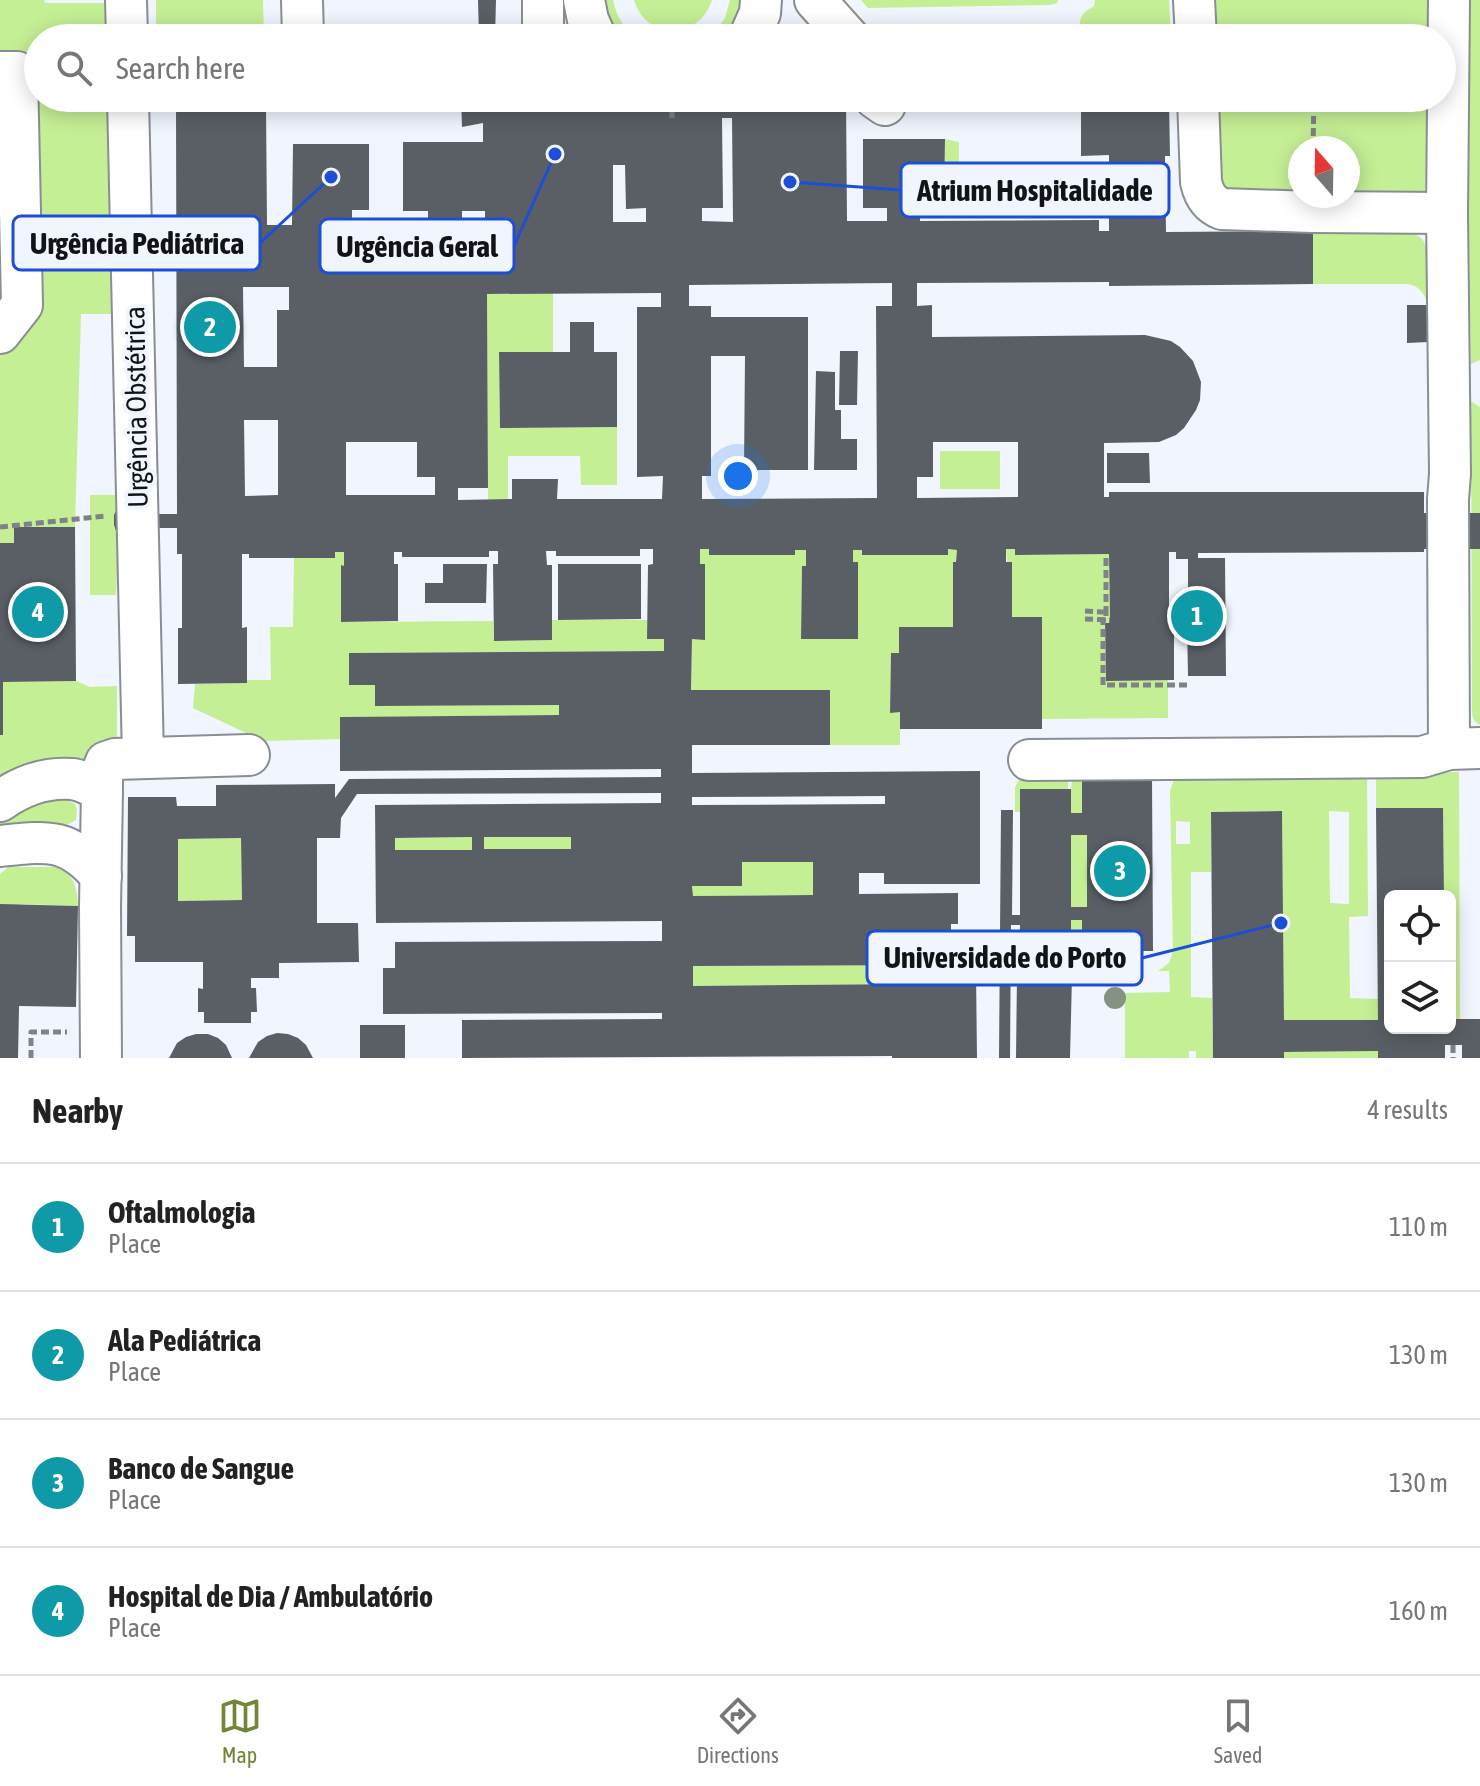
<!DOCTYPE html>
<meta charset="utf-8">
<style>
body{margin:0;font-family:"Asap Condensed",sans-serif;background:#f6f6f6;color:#222}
.controls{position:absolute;right:24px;bottom:24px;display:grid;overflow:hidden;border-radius:12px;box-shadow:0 4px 20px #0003}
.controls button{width:72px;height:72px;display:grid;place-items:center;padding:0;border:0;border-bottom:2px solid #e0e0e0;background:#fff;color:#222;font:40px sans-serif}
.compass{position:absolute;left:1288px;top:136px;width:72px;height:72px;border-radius:50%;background:#fff;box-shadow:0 4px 20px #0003;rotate:340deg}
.you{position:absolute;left:738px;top:476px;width:28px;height:28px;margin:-20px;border:6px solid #fff;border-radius:50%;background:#1a73e8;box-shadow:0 0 0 12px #1a73e833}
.badge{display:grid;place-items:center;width:52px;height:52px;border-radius:50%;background:#728637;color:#fff;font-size:26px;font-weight:700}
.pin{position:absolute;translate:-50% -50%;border:4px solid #fff;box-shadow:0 2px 8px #0006}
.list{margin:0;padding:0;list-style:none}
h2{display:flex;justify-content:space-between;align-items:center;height:104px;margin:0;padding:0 32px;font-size:34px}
h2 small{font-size:26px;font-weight:400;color:#767676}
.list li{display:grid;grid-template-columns:52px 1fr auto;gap:24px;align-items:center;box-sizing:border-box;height:128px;padding:0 32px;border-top:2px solid #e0e0e0}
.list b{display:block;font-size:30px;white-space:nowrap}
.list p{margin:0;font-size:26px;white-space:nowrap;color:#767676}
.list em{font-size:26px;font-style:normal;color:#767676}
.icon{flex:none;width:44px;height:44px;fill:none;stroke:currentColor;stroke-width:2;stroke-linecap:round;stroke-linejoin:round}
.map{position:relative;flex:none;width:1480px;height:1058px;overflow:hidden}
.search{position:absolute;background:#fff;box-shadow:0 4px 20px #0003;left:24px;right:24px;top:24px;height:88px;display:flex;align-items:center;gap:20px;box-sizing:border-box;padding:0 28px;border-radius:44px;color:#767676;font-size:30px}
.sheet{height:616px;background:#fff}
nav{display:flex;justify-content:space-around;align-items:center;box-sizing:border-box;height:112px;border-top:2px solid #e0e0e0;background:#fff;font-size:22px;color:#767676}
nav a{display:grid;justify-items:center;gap:4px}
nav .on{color:#728637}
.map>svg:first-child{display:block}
</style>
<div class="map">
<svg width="1480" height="1058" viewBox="0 0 1480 1058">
<rect width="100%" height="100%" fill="#f0f5fe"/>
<g fill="#c5ef95" fill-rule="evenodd">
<polygon points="0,0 44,0 45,3 107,3 108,38 38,38 38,98 109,98 113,314 81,314 75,527 14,527 14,543 0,543 0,354 33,311 0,60"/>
<polygon points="156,0 263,0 264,38 156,38"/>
<path d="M599,0H613C616,16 624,28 636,38H614Z"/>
<path d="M634,0H712C699,41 646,41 634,0Z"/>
<polygon points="730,0 746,0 732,38 710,38 725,18"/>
<polygon points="861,0 1058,0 1057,3 1050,5 868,8"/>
<path d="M1095,0H1169L1171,38H1080C1080,20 1077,16 1094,6Z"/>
<polygon points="1211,0 1429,0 1428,38 1212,38"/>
<polygon points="1465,0 1480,0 1480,360 1471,364"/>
<polygon points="177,98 266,98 266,105 176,105"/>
<path d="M1212,98H1428L1425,191L1419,197L1222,195ZM1300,148H1348V196H1300Z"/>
<polygon points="945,139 959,142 959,202 944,203"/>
<path d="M1313,231L1409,232C1413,233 1417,235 1421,238C1433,249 1428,288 1427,305C1426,294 1419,286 1408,284H1313Z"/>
<polygon points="553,293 553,352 499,353 500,428 617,427 617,485 581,485 580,456 508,456 508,499 488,500 487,294"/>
<path d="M1471,401L1480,407V725C1473,721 1472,717 1472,710Z"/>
<rect x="940" y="451" width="60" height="38"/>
<polygon points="90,495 116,495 121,500 116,595 90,595"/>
<polygon points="700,549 709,549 710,555 794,555 795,550 806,550 806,566 802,567 801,638 853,562 853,550 862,550 862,555 948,555 948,549 957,550 956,562 953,562 953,627 899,627 899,653 891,653 890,712 900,712 900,745 830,745 829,690 691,690 692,639 705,639 705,565 700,564"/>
<polygon points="1006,549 1015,549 1015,555 1109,554 1110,620 1109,623 1105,624 1106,680 1168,680 1168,718 1042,719 1042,618 1012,617"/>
<polygon points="335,552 344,552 344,566 341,566 342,622 493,621 494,641 552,640 552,620 647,620 647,639 664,639 664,651 349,653 375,685 376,706 559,705 559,715 340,717 340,739 263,741 193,708 195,684 246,683 247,680 271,680 270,627 293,627 294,558 335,558"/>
<polygon points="76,681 90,687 117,686 117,738 91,762 0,784 0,735 3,734 3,682"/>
<polygon points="1128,766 1082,813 1071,813 1071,789 1074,767"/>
<polygon points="1068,771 1068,789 1020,790 1020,812 1015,812 1015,787 1021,776"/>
<polygon points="1459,772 1460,1019 1450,1019 1450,896 1444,896 1443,809 1376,808 1376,773"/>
<path d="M1367,773L1368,916L1349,917L1350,998L1378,999V1020H1284L1282,811L1211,812V872H1191V997L1212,998L1213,1058H1196V1051H1189V1058H1125V993L1170,992L1169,971H1158L1169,963L1173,951L1170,791L1176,774ZM1329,811L1349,812V904L1330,903ZM1176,821L1190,822V844H1176Z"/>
<polygon points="58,796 75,804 77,810 76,820 65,826 0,831 0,810"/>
<rect x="1071" y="835" width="16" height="72"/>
<polygon points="472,837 472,850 395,850 395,838"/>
<rect x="484" y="837" width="87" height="12"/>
<polygon points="241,838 242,900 178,901 178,839"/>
<polygon points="742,862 813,862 813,895 693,896 692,886 742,886"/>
<path d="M8,867H55C74,873 77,887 78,906L21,904L18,1058H0V874Z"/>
<rect x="1071" y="920" width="11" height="44"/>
<polygon points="943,965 943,972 911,973 911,984 693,986 693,966"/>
<polygon points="1378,1051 1378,1058 1284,1058 1284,1052"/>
</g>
<g fill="#5a5f66" fill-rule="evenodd">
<polygon points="478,0 496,0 495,38 479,38"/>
<path d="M461,98H846L847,221H887V208H863V139H945L944,208H920V221L1099,220V231H1109V155L1081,156V101L1169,100L1170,156H1165L1166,232L1313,231V284L1109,286V282L917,283V306L932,305V337L1145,335L1171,341L1180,347L1193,361L1201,382L1200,400L1196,410L1184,428L1176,435L1159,442L1104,443V497H1109V492H1424V513H1480V549H1424V552L1198,553V558H1225L1226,676H1188L1187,622H1174V680L1106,681L1105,623H1109L1110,620L1109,554L1015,555V549H1006V562H1012V617H1042V729H900V712L890,713L891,653H899V627H953V562H956L957,550L948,549V555H862V550H853V562H858V639H801L802,566H806V550H795V555H709V549H700V564H705V640L692,639L691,690H830V745H692V773L980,771V884H884V873H859V894L958,893V924H951V965L693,966V986L911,984V973L976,972L977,1058H892V1056L462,1058V1020L662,1019V1013L383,1014V968H395V942L662,941V921L376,923L375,805L661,803V793L357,794L341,818L340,838H317V923H358L359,962L279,963V978H251V988H256L257,1012H251V1023H204V1012H198V988L203,989V962H135V936H127L128,797H176L177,806H216V785L335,784V798L349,779L661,777V769L340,771V717L559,715V705L375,706V685H349V653L664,651V639H647L648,565L653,564V549H640V556H556V551H546L547,565H552V640L494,641L493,564H498V551H489V557H402V552H394V564H398V621L341,622V565L344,566V552H335V558H249V554H242V628L247,627V683L178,684V628H182V554H177V528H156L120,542L114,525V515L121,500L156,514H177L176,105H266L267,225H292L293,144H369V210H352V224L428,223V211H403V142H483V123L462,127ZM722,118H732L733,222L702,221V208H723ZM613,165H625L626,209L646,208V222H613ZM462,211H485V223H462ZM892,283V306H876L877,498L702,499V476H711V356H745L744,470H808V317H711V306H689V285ZM243,287H289V310H277V367H244ZM661,293V307H637V477L663,476L662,499H557L558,479H512V499L458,500V488H488L487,294ZM244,420H278V495L245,496ZM346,442H417V477H435V495H346ZM933,442H1018V497L917,498V477H933ZM1169,552H1176V559H1188V611H1169ZM885,796V804L692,805V797ZM472,837V850H395V838ZM484,837H571V849H484ZM241,838L242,900L178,901V839ZM742,862H813V895L693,896L692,886H742Z"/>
<polygon points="1407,305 1427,305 1428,342 1407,343"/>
<polygon points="570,322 594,322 594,352 617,352 617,427 500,428 499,352 570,352"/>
<polygon points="840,351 858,351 857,405 839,405"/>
<polygon points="816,371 835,372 835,410 841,410 841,439 857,439 857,470 814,470"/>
<polygon points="1107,453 1149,453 1150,483 1107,483"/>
<polygon points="14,527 75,527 76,681 3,682 3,735 0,735 0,543 14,543"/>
<polygon points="443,564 487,564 486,603 425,603 425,583 443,583"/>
<polygon points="558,564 641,564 641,619 558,620"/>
<path d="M1082,778H1152L1153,951H1082V920H1071V964L1019,965L1020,925H1011L1010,1058H999L1001,810H1013L1012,915H1020V789H1071V813H1082ZM1071,835H1087V907H1071Z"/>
<polygon points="1376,808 1443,808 1444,896 1390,896 1390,1028 1450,1028 1450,1019 1480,1019 1480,1058 1462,1058 1462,1045 1445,1045 1445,1058 1378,1058 1378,1051 1284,1052 1284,1058 1213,1058 1211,812 1282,811 1284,1020 1378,1020"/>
<polygon points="0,904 78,906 76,1007 19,1006 18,1058 0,1058"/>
<polygon points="1017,975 1072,976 1070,1058 1016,1058"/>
<rect x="360" y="1025" width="45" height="33"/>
<polygon points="277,1033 288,1034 298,1038 306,1045 313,1058 249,1058 258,1042 267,1036"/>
<polygon points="196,1034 208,1034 218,1038 226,1045 232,1058 169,1058 177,1043 186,1037"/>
</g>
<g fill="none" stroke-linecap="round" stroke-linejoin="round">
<g stroke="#898e95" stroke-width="44">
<g id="minor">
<polyline points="126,0 127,38"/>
<polyline points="302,0 303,38"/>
<polyline points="543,0 543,38"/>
<polyline points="584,0 588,20 596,38"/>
<polyline points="815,0 849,38"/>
<polyline points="1194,0 1196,38"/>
<polyline points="1449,0 1447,213 1450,474 1448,499 1449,749"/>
<polyline points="749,38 760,13 761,0"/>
<polyline points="0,72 17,72 22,305 0,333"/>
<polyline points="128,98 143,758"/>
<polyline points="875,98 885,105"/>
<path d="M1198,98L1201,182C1204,195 1209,204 1222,209L1313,212L1447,213"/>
<polyline points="1029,760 1422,757 1449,749 1480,748"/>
<path d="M0,801C21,786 46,777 72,779C82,780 92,786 102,790"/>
<path d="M0,846C47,841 68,837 101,876"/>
<polyline points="101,1058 100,907 102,790 102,772 106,762 115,759 249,755"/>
</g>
</g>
<g stroke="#7f8288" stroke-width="5" stroke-dasharray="8 4" stroke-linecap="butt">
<polyline points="672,98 672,118"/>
<polyline points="1313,148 1314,98"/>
<polyline points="0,527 106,516"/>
<polyline points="1106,558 1106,612"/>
<polyline points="1085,611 1102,612"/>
<polyline points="1102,612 1106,612 1106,620 1103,620 1103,685 1187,685"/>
<polyline points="1085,619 1110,620"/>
<polyline points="1453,1045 1453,1058"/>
<polyline points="31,1058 31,1032 67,1032"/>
</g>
<use href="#minor" stroke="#fff" stroke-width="40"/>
</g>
<circle fill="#869281" cx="1115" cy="998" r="11"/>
<g text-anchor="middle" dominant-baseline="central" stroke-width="8" stroke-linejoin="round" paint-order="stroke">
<g font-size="28" fill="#111316" stroke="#f0f5fe">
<text transform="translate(136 407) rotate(-91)">Urgência Obstétrica</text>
</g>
</g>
<path fill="none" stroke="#1d4ed8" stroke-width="3" d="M790 182L901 190M331 177L260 243M555 154L514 246M1281 923L1142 958"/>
<g fill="#1d4ed8" stroke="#f0f5fe" stroke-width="3">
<circle cx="790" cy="182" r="8"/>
<circle cx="331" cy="177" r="8"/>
<circle cx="555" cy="154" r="8"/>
<circle cx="1281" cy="923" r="8"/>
</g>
<g fill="#f0f5fe" stroke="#1d4ed8" stroke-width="3">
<rect x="901" y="163" width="268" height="54" rx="8"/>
<rect x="13" y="216" width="247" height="54" rx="8"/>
<rect x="320" y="219" width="194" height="54" rx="8"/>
<rect x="867" y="931" width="275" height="54" rx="8"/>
</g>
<g font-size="30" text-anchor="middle" font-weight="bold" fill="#111316">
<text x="1035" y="201">Atrium Hospitalidade</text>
<text x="137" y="254">Urgência Pediátrica</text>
<text x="417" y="257">Urgência Geral</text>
<text x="1005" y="968">Universidade do Porto</text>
</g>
</svg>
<div class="controls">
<button><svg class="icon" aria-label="locate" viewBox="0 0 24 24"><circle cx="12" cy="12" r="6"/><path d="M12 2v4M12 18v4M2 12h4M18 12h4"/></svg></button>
<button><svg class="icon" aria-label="layers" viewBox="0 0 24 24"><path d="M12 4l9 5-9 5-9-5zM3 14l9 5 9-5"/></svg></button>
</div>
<svg class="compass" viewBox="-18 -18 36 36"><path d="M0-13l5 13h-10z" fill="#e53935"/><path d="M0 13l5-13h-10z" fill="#767676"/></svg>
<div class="you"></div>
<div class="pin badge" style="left:1197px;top:616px;background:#0f9aa8">1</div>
<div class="pin badge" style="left:210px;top:327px;background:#0f9aa8">2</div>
<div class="pin badge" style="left:1120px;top:871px;background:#0f9aa8">3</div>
<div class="pin badge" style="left:38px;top:612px;background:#0f9aa8">4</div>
<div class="search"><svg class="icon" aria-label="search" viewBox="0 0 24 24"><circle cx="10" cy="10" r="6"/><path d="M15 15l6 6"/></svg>Search here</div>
</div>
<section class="sheet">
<h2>Nearby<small>4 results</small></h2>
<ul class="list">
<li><span class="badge" style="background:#0f9aa8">1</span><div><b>Oftalmologia</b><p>Place</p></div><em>110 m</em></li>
<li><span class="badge" style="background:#0f9aa8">2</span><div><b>Ala Pediátrica</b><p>Place</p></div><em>130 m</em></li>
<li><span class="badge" style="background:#0f9aa8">3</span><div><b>Banco de Sangue</b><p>Place</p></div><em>130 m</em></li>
<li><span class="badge" style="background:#0f9aa8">4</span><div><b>Hospital de Dia / Ambulatório</b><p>Place</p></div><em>160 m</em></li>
</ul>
</section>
<nav>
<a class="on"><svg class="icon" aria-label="map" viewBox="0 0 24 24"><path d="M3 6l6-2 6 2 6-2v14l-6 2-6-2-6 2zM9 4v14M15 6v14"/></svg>Map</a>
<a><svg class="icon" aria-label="directions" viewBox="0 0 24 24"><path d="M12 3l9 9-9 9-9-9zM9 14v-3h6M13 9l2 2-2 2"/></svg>Directions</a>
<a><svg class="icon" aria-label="saved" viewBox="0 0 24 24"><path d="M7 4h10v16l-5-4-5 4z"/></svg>Saved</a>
</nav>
